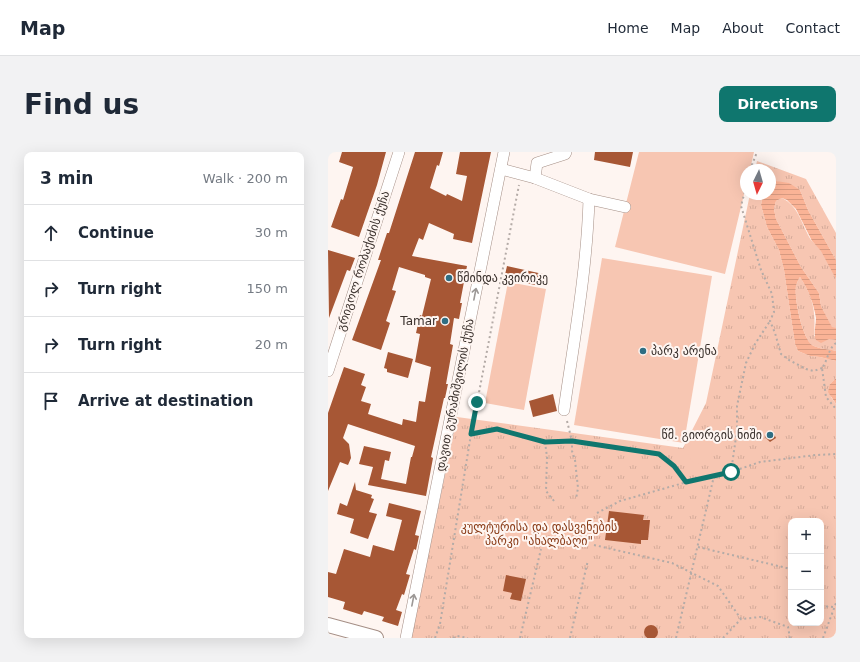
<!DOCTYPE html>
<meta charset="utf-8">
<style>
body{margin:0;font-family:"DejaVu Sans","Noto Sans Georgian",sans-serif;background:#f2f2f3;color:#1f2937}
.controls{position:absolute;right:12px;bottom:12px;display:grid;overflow:hidden;border-radius:8px;box-shadow:0 4px 16px #0002}
.controls button{width:36px;height:36px;display:grid;place-items:center;padding:0;border:0;border-bottom:1px solid #e0e1e3;background:#fff;color:#1f2937;font:20px sans-serif}
.compass{position:absolute;left:412px;top:12px;width:36px;height:36px;border-radius:50%;background:#fff;box-shadow:0 4px 16px #0002;rotate:185deg}
.stop{position:absolute;width:12px;height:12px;margin:-9px;border:3px solid #0f766e;border-radius:50%;background:#fff}
.stop.end{background:#0f766e;border-color:#fff;box-shadow:0 1px 4px #0008}
.list{margin:0;padding:0;list-style:none}
h2{display:flex;justify-content:space-between;align-items:center;height:52px;margin:0;padding:0 16px;font-size:17px}
h2 small{font-size:13px;font-weight:400;color:#747a83}
.list li{display:grid;grid-template-columns:26px 1fr auto;gap:12px;align-items:center;box-sizing:border-box;height:56px;padding:0 16px;border-top:1px solid #e0e1e3}
.list b{display:block;font-size:15px;white-space:nowrap}
.list em{font-size:13px;font-style:normal;color:#747a83}
.icon{flex:none;width:22px;height:22px;fill:none;stroke:currentColor;stroke-width:2;stroke-linecap:round;stroke-linejoin:round}
.map{position:relative;flex:none;width:508px;height:486px;overflow:hidden;border-radius:8px}
header{display:flex;align-items:center;gap:24px;box-sizing:border-box;height:56px;padding:0 20px;background:#fff;border-bottom:1px solid #e0e1e3}
header strong{font-size:19px}
nav{display:flex;gap:22px;margin-inline-start:auto;font-size:14px}
.intro{display:flex;align-items:center;justify-content:space-between;box-sizing:border-box;height:96px;padding:0 24px}
h1{margin:0;font-size:28px}
.button{padding:10px 18px;border-radius:8px;background:#0f766e;color:#fff;font-size:14px;font-weight:700}
main{display:flex;gap:24px;padding:0 24px}
aside{flex:1;background:#fff;border-radius:8px;box-shadow:0 4px 16px #0002}
.map>svg:first-child{display:block}
</style>
<header>
<strong>Map</strong>
<nav><a>Home</a><a>Map</a><a>About</a><a>Contact</a></nav>
</header>
<div class="intro"><h1>Find us</h1><a class="button">Directions</a></div>
<main>
<aside>
<h2>3 min<small>Walk · 200 m</small></h2>
<ul class="list">
<li><svg class="icon" aria-label="ahead" viewBox="0 0 24 24"><path d="M12 20V5M6 11l6-6 6 6"/></svg><div><b>Continue</b></div><em>30 m</em></li>
<li><svg class="icon" aria-label="right" viewBox="0 0 24 24"><path d="M7 20v-9h11M14 6l5 5-5 5"/></svg><div><b>Turn right</b></div><em>150 m</em></li>
<li><svg class="icon" aria-label="right" viewBox="0 0 24 24"><path d="M7 20v-9h11M14 6l5 5-5 5"/></svg><div><b>Turn right</b></div><em>20 m</em></li>
<li><svg class="icon" aria-label="arrive" viewBox="0 0 24 24"><path d="M6 21V4h12l-3 4 3 4H6"/></svg><div><b>Arrive at destination</b></div></li>
</ul>
</aside>
<div class="map">
<svg width="508" height="486" viewBox="0 0 508 486">
<defs>
<pattern id="park-tufts" width="24" height="20" patternUnits="userSpaceOnUse"><rect width="24" height="20" fill="#f7c6b2"/><path d="M3 7l-1-3M5 7V3M7 7l1-3M15 17l-1-3M17 17v-4M19 17l1-3" fill="none" stroke="#d4aa99"/></pattern>
<pattern id="water-rules" width="6" height="5" patternUnits="userSpaceOnUse"><rect width="6" height="5" fill="#fab396"/><path d="M0 2.5h6" fill="none" stroke="#d79a81"/></pattern>
</defs>
<rect width="100%" height="100%" fill="#fef5f1"/>
<g fill="url(#park-tufts)" fill-rule="evenodd">
<polygon points="429,9 478,27 508,81 508,108 480,58 472,38 448,29 442,29 442,18 427,18"/>
<path d="M422,42H435L433,53L439,75L451,98L456,118L467,192L470,199L482,204L492,205L508,209V226L502,232L503,245L508,252V486H83L129,265L355,296L378,251ZM463,369H493V471H463Z"/>
<path d="M454,46C471,54 474,74 483,88C486,92 491,95 494,99C499,107 505,118 508,127V176H504L493,154L491,141L473,115L448,67L446,57L448,49Z"/>
<path d="M472,125C485,145 488,159 486,184L508,188V199C501,197 490,197 484,193C474,185 466,146 468,134C469,131 470,128 472,125Z"/>
</g>
<g fill="#f7c6b2">
<polygon points="311,0 426,0 422,18 418,18 418,34 397,122 287,95"/>
<polygon points="274,106 384,124 356,291 246,273"/>
<polygon points="180,130 218,137 196,258 157,251"/>
<circle cx="372" cy="300" r="12"/>
</g>
<g fill="url(#water-rules)">
<path d="M442,29H448L461,31L472,38L480,58L508,108V127L493,99L484,89L468,57L459,48L454,46L448,49L446,57L448,67L473,115L491,141L493,154L504,175L508,176V188L501,187L493,191L488,188C485,181 488,174 488,166C486,152 480,137 472,125C470,128 469,131 468,134C466,147 474,185 484,193C490,197 501,197 508,199V209L492,205L482,204L470,199L467,192L456,118L451,98L439,75L433,53L435,42H442Z"/>
<polygon points="508,226 508,252 500,240 502,232"/>
</g>
<g fill="#a75735">
<polygon points="14,0 58,0 49,33 31,85 3,75 13,47 15,48 25,15 11,10"/>
<polygon points="87,0 115,0 111,14 109,13 102,36 118,44 119,42 134,49 139,24 128,22 132,0 163,0 144,91 125,87 126,82 101,71 95,88 91,86 84,104 139,114 132,151 134,151 131,167 126,166 122,192 125,193 118,232 120,232 117,246 116,246 103,305 105,306 98,344 40,333 45,315 31,312 36,294 63,300 61,309 57,308 53,327 78,332 83,305 84,305 87,294 20,272 15,286 21,292 23,306 20,313 12,310 0,339 0,261 16,215 37,222 33,233 38,235 33,249 43,252 40,262 74,273 75,267 88,270 91,249 97,250 103,215 87,210 92,182 88,181 92,163 94,164 103,127 97,125 97,123 71,115 64,138 68,139 58,169 62,171 53,198 24,188 53,108 50,108 59,81 61,81"/>
<polygon points="267,0 305,0 302,15 266,8"/>
<polygon points="0,98 27,106 22,119 19,118 1,166"/>
<polygon points="179,114 215,122 213,134 176,127"/>
<polygon points="60,200 85,207 80,226 59,220 59,217 56,216"/>
<polygon points="225,242 229,259 205,265 201,249"/>
<polygon points="445,280 448,286 442,290 437,285 440,281"/>
<polygon points="27,330 28,338 44,343 43,346 46,347 41,360 49,362 40,387 22,381 26,367 9,362 12,351 19,354"/>
<polygon points="61,351 93,359 87,383 91,384 88,398 86,397 78,422 82,423 76,443 74,442 68,458 74,460 70,474 54,469 56,465 36,459 34,463 15,457 17,450 0,445 0,420 8,422 16,397 42,405 45,393 66,399 74,368 58,364"/>
<polygon points="281,359 316,363 315,368 322,368 320,388 313,388 313,392 277,388"/>
<polygon points="178,423 198,427 193,449 182,447 184,441 175,439"/>
<circle cx="323" cy="480" r="7"/>
</g>
<g fill="none" stroke-linecap="round" stroke-linejoin="round">
<g stroke="#a58f86" stroke-width="12">
<g id="minor">
<polyline points="173,17 207,26 261,47 297,55"/>
<polyline points="207,26 209,11 237,2 238,0"/>
<polyline points="0,219 71,0"/>
<path d="M236,258C246,188 259,117 261,47"/>
<polyline points="78,486 176,0"/>
</g>
</g>
<g stroke="#a58f86" stroke-width="16">
<polyline id="major" points="0,473 48,486"/>
</g>
<g stroke="#b4aba7" stroke-width="2" stroke-dasharray="2 3" stroke-linecap="butt">
<polyline points="422,18 429,0"/>
<polyline points="418,35 413,54 433,118 444,142 446,160 442,169 447,181 453,202 461,208 478,217 486,219 494,216"/>
<path d="M508,191C500,197 500,208 494,216L498,245L508,257"/>
<polyline points="239,269 244,289 244,299 247,308 250,336 248,347"/>
<polyline points="143,282 169,277 217,290 244,289 331,302 346,314 358,330"/>
<polyline points="217,290 219,305 218,339 226,349"/>
<polyline points="403,320 409,278 409,254 418,211 427,192 442,169"/>
<polyline points="269,361 292,349 359,330 403,320 432,310 488,303 508,302"/>
<polyline points="266,393 344,411 390,434 413,467 432,465 460,475 462,486"/>
<polyline points="370,395 463,417"/>
<polyline points="493,454 506,455"/>
<polyline points="107,486 112,472 143,282 191,33"/>
<polyline points="125,486 129,484 140,486"/>
<polyline points="192,486 213,397"/>
<polyline points="242,486 260,408"/>
<polyline points="348,486 386,324"/>
<polyline points="395,486 413,467"/>
<polyline points="495,486 508,451"/>
</g>
<use href="#minor" stroke="#fff" stroke-width="11"/>
<use href="#major" stroke="#fff" stroke-width="14"/>
</g>
<defs><path id="oneway-shaft" d="M-6 0H5M1.5-3L5.5 0L1.5 3" fill="none" stroke-width="1.6" stroke-linecap="round" stroke-linejoin="round"/></defs>
<g stroke="#9c9896">
<use href="#oneway-shaft" transform="translate(147 142) rotate(-79)"/>
<use href="#oneway-shaft" transform="translate(85 448) rotate(-79)"/>
</g>
<g fill="none" stroke-linecap="round" stroke-linejoin="round">
<polyline stroke="#0f766e" stroke-width="5" points="149,250 143,282 169,277 217,290 244,289 331,302 346,314 358,330 403,320"/>
</g>
<g fill="#2f6e83" stroke="#fef5f1" stroke-width="1.5">
<circle cx="121" cy="126" r="4"/>
<circle cx="117" cy="169" r="4"/>
<circle cx="315" cy="199" r="4"/>
<circle cx="442" cy="283" r="4"/>
</g>
<g text-anchor="middle" dominant-baseline="central" stroke-width="4" stroke-linejoin="round" paint-order="stroke">
<g font-size="12" fill="#39302c" stroke="#fef5f1">
<text transform="translate(35 109) rotate(-72)">გრიგოლ რობაქიძის ქუჩა</text>
<text transform="translate(127 243) rotate(-79)">დავით გურამიშვილის ქუჩა</text>
</g>
<g font-size="12" fill="#39302c" stroke="#fef5f1" text-anchor="start">
<text x="129" y="126">წმინდა კვირიკე</text>
<text x="109" y="169" text-anchor="end">Tamar</text>
<text x="323" y="199">პარკ არენა</text>
<text x="434" y="283" text-anchor="end">წმ. გიორგის ნიში</text>
</g>
<g font-size="12" fill="#8b3d19" stroke="#fef5f1">
<text x="211" y="375">კულტურისა და დასვენების<tspan x="211" dy="14">პარკი "ახალბაღი"</tspan></text>
</g>
</g>
</svg>
<div class="controls">
<button>+</button>
<button>−</button>
<button><svg class="icon" aria-label="layers" viewBox="0 0 24 24"><path d="M12 4l9 5-9 5-9-5zM3 14l9 5 9-5"/></svg></button>
</div>
<svg class="compass" viewBox="-18 -18 36 36"><path d="M0-13l5 13h-10z" fill="#e53935"/><path d="M0 13l5-13h-10z" fill="#747a83"/></svg>
<div class="stop" style="left:403px;top:320px"></div>
<div class="stop end" style="left:149px;top:250px"></div>
</div>
</main>
